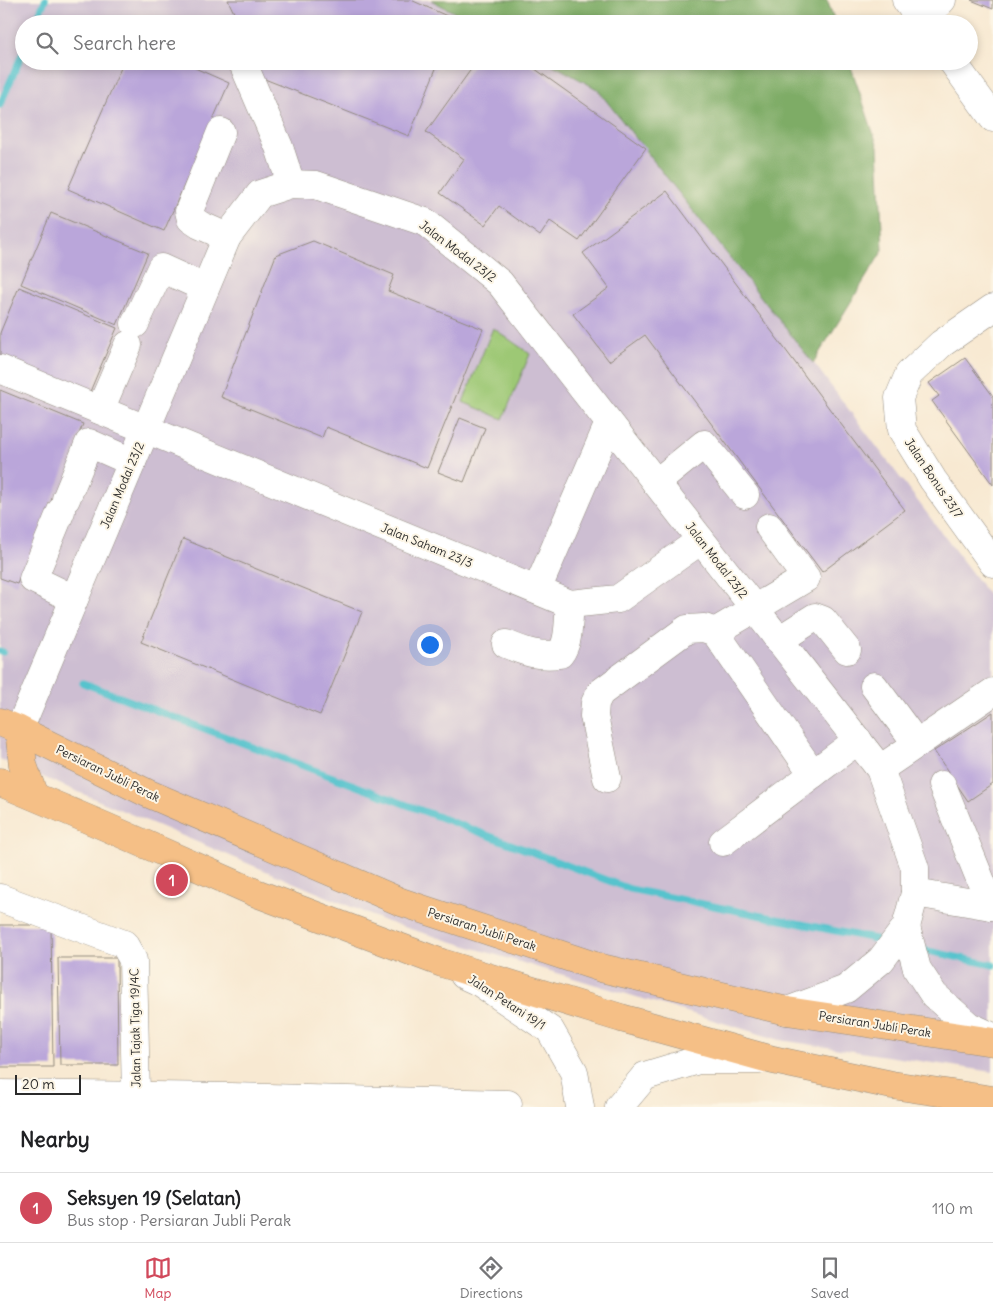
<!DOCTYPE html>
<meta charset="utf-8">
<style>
body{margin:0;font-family:Delius,sans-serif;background:#f2f2f2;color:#202124}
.scale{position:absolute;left:15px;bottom:12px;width:66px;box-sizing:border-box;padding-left:5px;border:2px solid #2b2b2b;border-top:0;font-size:14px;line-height:18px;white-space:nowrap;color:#2b2b2b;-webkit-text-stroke:4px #fcf5e5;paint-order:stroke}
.you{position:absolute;left:429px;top:644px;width:18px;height:18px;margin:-12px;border:4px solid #fff;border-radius:50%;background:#1a73e8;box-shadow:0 0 0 8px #1a73e833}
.badge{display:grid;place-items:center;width:32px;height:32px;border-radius:50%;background:#d1495b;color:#fff;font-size:16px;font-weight:700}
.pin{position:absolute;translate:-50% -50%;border:2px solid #fff;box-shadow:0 1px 5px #0006}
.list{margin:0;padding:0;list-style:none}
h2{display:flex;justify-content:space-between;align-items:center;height:65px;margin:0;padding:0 20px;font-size:21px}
h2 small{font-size:16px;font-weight:400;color:#757577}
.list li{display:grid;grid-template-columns:32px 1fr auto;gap:15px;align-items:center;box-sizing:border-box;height:70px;padding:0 20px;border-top:1px solid #e0e0e0}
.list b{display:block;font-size:19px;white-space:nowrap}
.list p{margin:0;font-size:16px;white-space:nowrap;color:#757577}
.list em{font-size:16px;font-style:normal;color:#757577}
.icon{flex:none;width:28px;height:28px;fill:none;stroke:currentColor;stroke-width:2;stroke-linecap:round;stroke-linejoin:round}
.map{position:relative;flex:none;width:993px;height:1107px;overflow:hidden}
.search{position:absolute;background:#fff;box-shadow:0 2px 8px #0003;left:15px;right:15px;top:15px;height:55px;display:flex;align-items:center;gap:12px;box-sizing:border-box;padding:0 18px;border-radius:28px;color:#757577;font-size:19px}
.sheet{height:135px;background:#fff}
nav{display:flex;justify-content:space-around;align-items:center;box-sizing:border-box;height:70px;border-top:1px solid #e0e0e0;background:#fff;font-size:14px;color:#757577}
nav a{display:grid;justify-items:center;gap:2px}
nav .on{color:#d1495b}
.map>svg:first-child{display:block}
</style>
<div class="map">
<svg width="993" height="1107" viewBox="0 0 993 1107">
<rect width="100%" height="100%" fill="#fcf5e5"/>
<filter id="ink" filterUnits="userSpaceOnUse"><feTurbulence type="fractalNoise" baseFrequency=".02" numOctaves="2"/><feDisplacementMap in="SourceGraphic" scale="10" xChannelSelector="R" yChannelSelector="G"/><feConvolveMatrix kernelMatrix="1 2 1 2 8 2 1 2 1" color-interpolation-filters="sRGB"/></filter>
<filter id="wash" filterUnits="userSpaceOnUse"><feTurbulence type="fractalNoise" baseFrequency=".0096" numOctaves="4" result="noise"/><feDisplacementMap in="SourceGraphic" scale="20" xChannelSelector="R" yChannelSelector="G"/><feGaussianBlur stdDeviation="1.12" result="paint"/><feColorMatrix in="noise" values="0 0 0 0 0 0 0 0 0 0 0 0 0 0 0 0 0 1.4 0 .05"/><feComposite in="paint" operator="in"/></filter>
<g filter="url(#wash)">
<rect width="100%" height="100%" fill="#f8e9d2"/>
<polygon fill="#cdbed2" points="0,0 431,0 476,24 24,24 24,61 546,61 597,89 679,184 993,601 993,1072 780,1040 387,922 0,759"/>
<polygon fill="#9dc874" stroke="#647a50" points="493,328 530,354 503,419 463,402"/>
<g fill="#7eac66" stroke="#546c48">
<polygon points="431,0 827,0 836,24 476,24"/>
<polygon points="546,61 849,61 878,147 883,250 813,363 597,89"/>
</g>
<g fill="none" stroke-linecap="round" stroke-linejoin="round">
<g stroke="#56c3cd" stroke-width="7">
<polyline points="35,24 45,0"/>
<polyline points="0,105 24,50"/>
<polyline points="0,651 3,652"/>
<polyline points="83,683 630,889 875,939"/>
<polyline points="919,949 993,965"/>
</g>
</g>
<g id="blocks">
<g fill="#baa6da">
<polygon points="228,0 411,0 456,20 454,24 255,24 235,15"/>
<polygon points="971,0 993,0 993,9"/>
<polygon points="124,61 179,61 229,83 164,231 68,189"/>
<polygon points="263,61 439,61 409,136 257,76"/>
<polygon points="477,61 524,61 646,148 579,241 550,221 540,236 499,206 485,225 440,193 464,159 426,132"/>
<polygon points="667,191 905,510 822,572 645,335 609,361 573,314 609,288 583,253"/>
<polygon points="51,213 148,253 117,325 21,284"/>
<polygon points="313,241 394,275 388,291 483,329 427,468 326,427 322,438 221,397 276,255"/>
<polygon points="19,287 117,328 86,401 0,366 0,333"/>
<polygon points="965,358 993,396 993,485 932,401 939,396 929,383"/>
<polygon points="0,390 83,424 17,584 0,578"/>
<polygon points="460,418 485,428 464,482 438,472"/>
<polygon points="183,539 362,612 320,715 141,642"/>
<polygon points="993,712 993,784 968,801 934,751"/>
<polygon points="0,925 51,925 53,1067 0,1067"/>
<polygon points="58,958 117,958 118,1065 60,1065"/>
</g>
</g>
</g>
<g filter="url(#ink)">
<use href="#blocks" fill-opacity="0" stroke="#928a7e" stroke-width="1"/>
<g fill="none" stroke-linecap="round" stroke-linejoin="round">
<g stroke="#928a7e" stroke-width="29">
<g id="minor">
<polyline points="906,0 924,24"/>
<polyline points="921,20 942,0"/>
<polyline points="242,61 279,147 291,184"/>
<polyline points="952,61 993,118"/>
<polyline points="221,132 189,211 191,219 200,225 227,237"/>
<polyline points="993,308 941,344 909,374 899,398 902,430 933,480 993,563"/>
<polyline points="135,324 161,268 205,288"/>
<polyline points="0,369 570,604 618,599 701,540"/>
<polyline points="100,410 128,345"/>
<polyline points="656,483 704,444 745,495"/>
<polyline points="66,499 89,443 132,462"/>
<polyline points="61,511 33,579 74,599"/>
<polyline points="537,590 609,423"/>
<polyline points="715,632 806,578 769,527"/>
<polyline points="779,640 815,617 823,620 847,650"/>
<path d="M506,644C525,652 539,657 560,654C570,641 568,620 570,604"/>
<polyline points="874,686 917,744"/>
<polyline points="19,730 227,237 260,194 291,184 316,185 425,222 500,283 880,769 915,868 915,893 906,927 881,960 846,989 787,1011"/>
<polyline points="880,769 993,692"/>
<polyline points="607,778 594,716 595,703 600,693 687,629 704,628 715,632 813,774"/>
<polyline points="942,785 991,906"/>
<polyline points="723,842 858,740"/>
<polyline points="915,893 991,906"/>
<polyline points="0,898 124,944 133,960 136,1096"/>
<polyline points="906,927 917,969 934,995 969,1026 993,1037"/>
<polyline points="464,975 479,982 550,1030 574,1072 580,1107"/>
<polyline points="0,1094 230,1097 508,1104"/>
<polyline points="619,1107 645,1076 698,1060 759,1060"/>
</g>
</g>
<g stroke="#928a7e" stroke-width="29">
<g id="major">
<polyline points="0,722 19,730 147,793 401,902 601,968 787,1011 993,1042"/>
<polyline points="19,730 23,765 34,796"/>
<polyline points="0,782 104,826 256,893 442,963 621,1018 773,1060 892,1085 993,1100"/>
</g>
</g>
<use href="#minor" stroke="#fff" stroke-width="28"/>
<use href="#major" stroke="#f5bf86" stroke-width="28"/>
</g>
</g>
<g text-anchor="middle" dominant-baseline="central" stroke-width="4" stroke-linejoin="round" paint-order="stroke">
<g font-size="12" fill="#2b2b2b" stroke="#fcf5e5">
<text transform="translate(458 251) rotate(37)">Jalan Modal 23/2</text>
<text transform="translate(934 478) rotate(56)">Jalan Bonus 23/7</text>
<text transform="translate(122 485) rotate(-67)">Jalan Modal 23/2</text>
<text transform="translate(427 545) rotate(22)">Jalan Saham 23/3</text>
<text transform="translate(717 560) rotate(52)">Jalan Modal 23/2</text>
<text transform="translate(108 773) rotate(26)">Persiaran Jubli Perak</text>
<text transform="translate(482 929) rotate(18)">Persiaran Jubli Perak</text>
<text transform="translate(507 1002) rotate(33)">Jalan Petani 19/1</text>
<text transform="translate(875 1024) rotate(9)">Persiaran Jubli Perak</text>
<text transform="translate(135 1028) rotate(-91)">Jalan Tajak Tiga 19/4C</text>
</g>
</g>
</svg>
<div class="scale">20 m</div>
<div class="you"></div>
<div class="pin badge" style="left:172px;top:880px">1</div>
<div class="search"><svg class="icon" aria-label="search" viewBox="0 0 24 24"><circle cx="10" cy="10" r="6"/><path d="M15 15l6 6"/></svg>Search here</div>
</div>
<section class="sheet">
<h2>Nearby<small></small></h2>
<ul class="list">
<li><span class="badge">1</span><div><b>Seksyen 19 (Selatan)</b><p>Bus stop · Persiaran Jubli Perak</p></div><em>110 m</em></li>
</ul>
</section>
<nav>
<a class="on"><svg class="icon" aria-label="map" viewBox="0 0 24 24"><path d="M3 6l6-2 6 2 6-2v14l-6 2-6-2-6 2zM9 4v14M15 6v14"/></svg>Map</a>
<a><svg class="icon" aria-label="directions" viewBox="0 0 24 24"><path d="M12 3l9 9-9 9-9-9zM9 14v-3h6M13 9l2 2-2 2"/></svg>Directions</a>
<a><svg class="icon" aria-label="saved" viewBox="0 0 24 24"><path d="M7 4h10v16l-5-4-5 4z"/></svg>Saved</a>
</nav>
